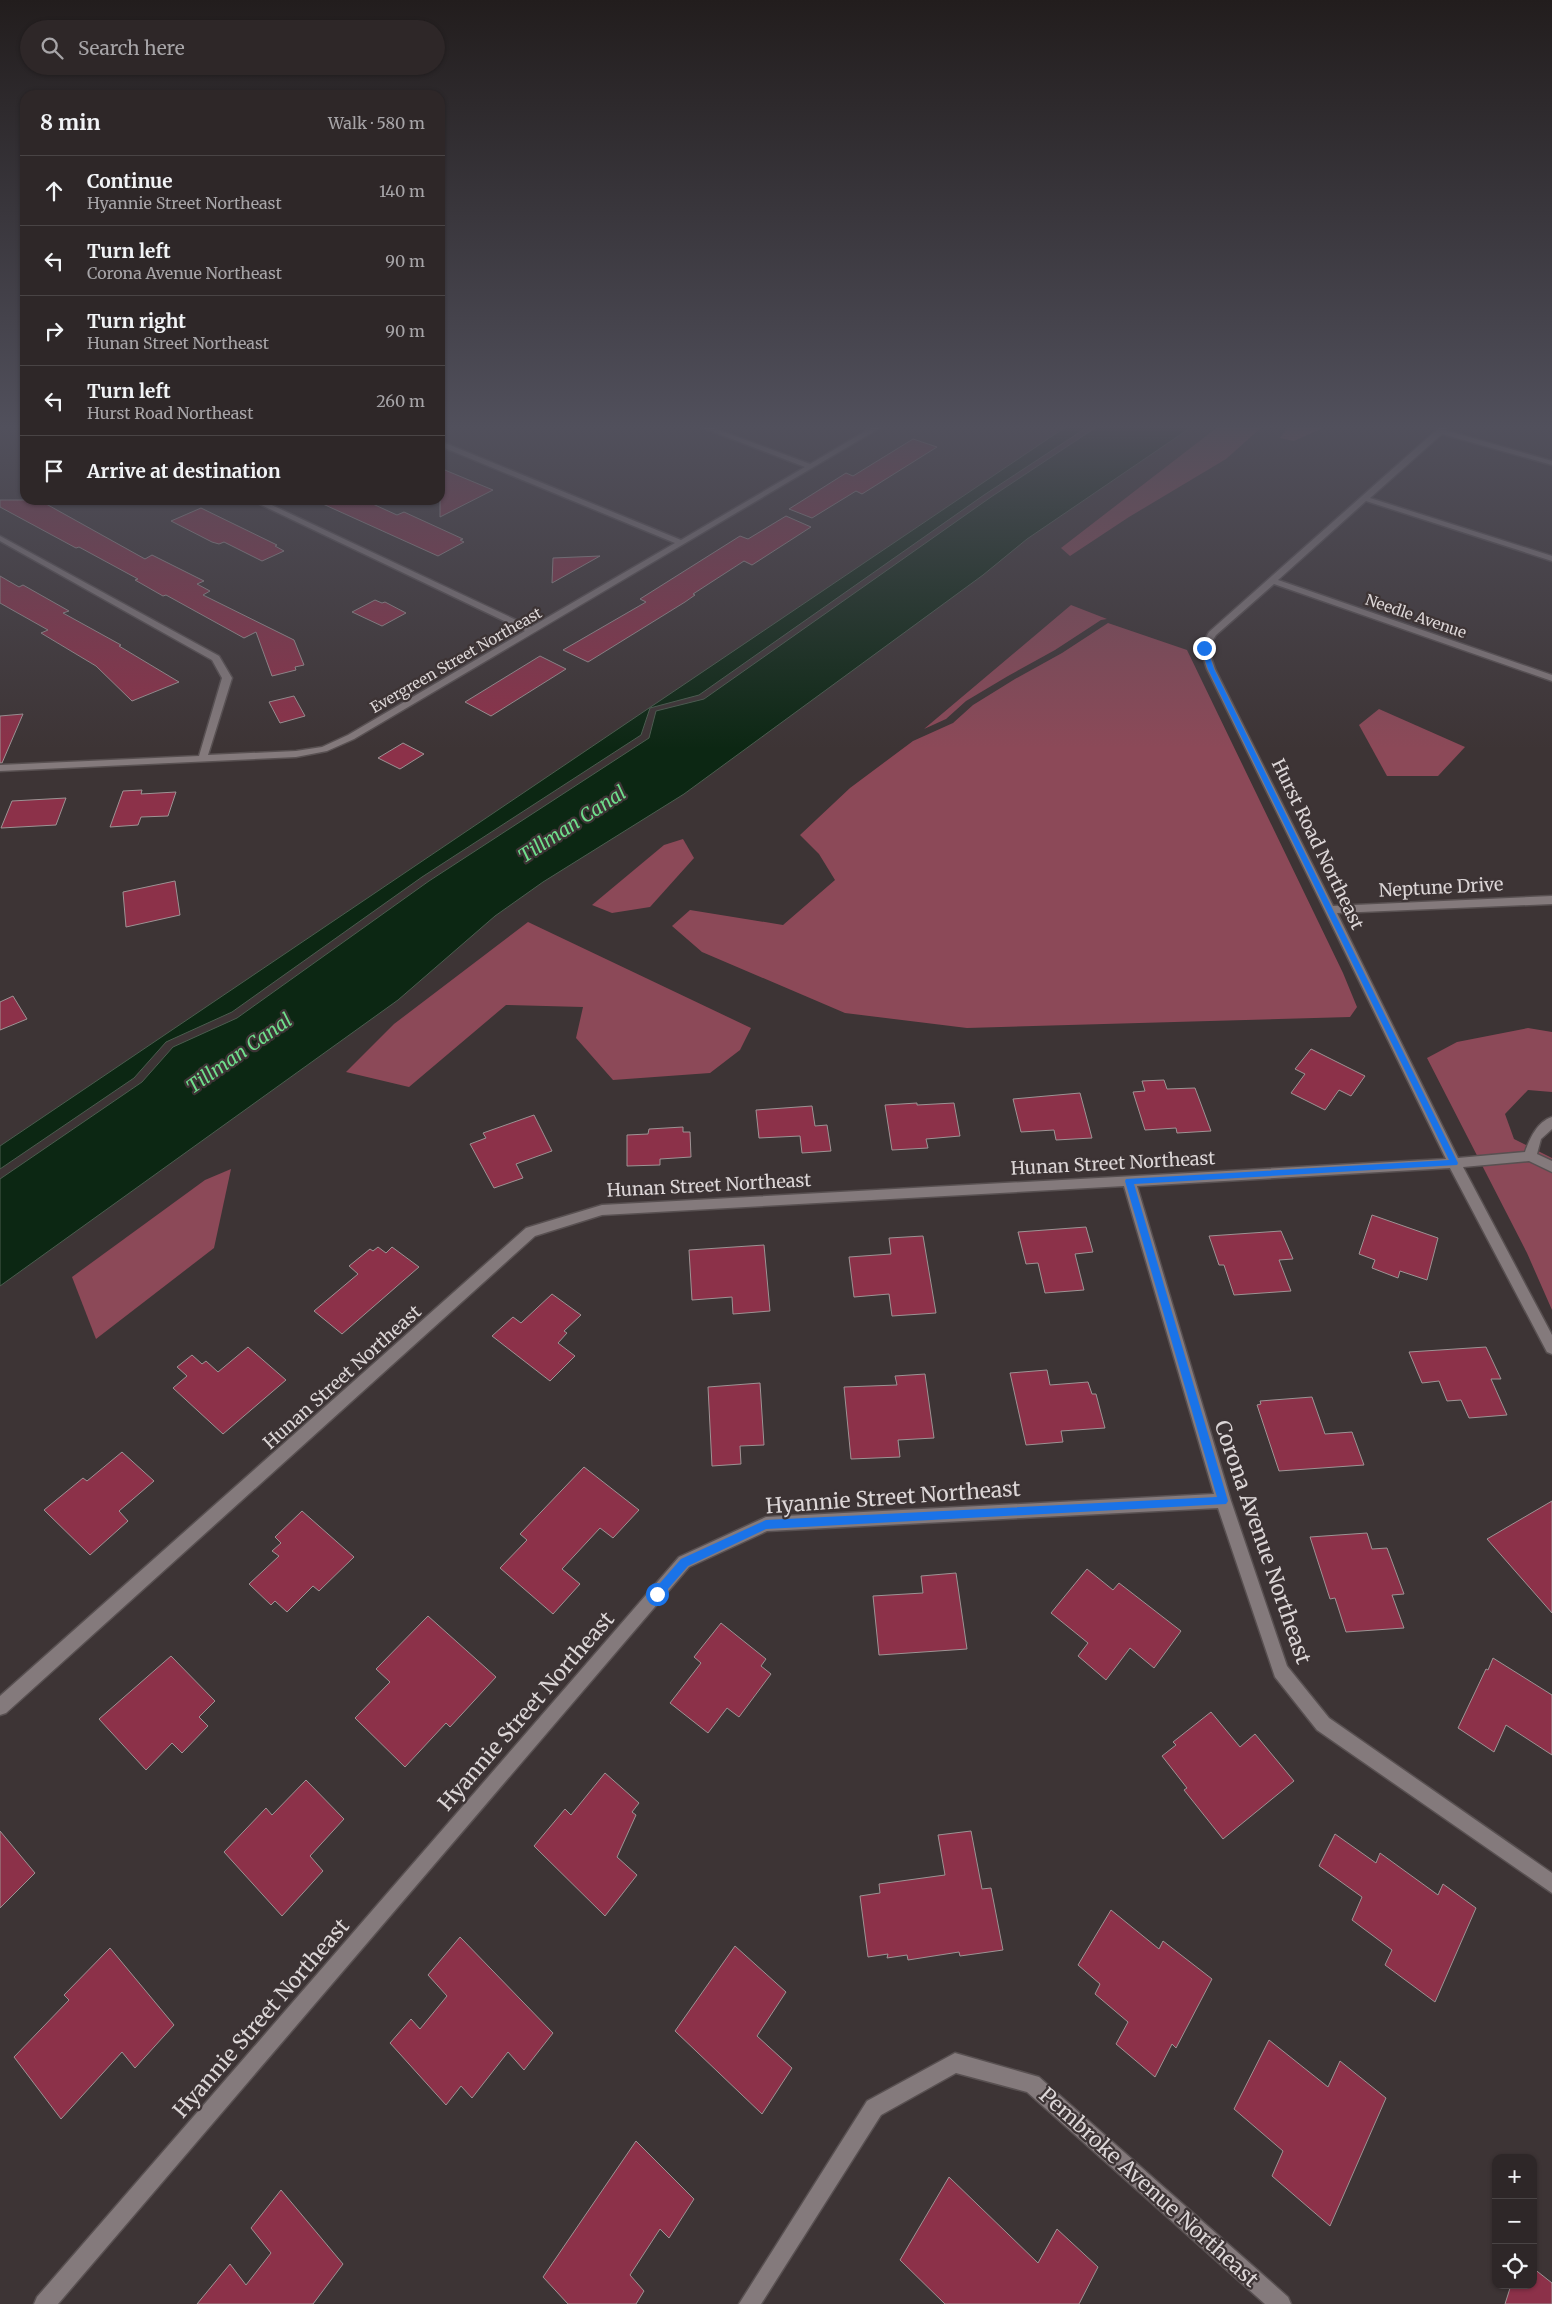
<!DOCTYPE html>
<meta charset="utf-8">
<style>
body{margin:0;font-family:Merriweather,serif;background:#362f30;color:#f1f3f6}
.controls{position:absolute;right:15px;bottom:15px;display:grid;overflow:hidden;border-radius:10px;box-shadow:0 1px 4px #0004}
.controls button{width:45px;height:45px;display:grid;place-items:center;padding:0;border:0;border-bottom:1px solid #494445;background:#2e2728;color:#f1f3f6;font:25px sans-serif}
.stop{position:absolute;width:15px;height:15px;margin:-11px;border:4px solid #1a73e8;border-radius:50%;background:#fff}
.stop.end{background:#1a73e8;border-color:#fff;box-shadow:0 1px 5px #0008}
.list{margin:0;padding:0;list-style:none}
h2{display:flex;justify-content:space-between;align-items:center;height:65px;margin:0;padding:0 20px;font-size:21px}
h2 small{font-size:16px;font-weight:400;color:#a7a5a8}
.list li{display:grid;grid-template-columns:32px 1fr auto;gap:15px;align-items:center;box-sizing:border-box;height:70px;padding:0 20px;border-top:1px solid #494445}
.list b{display:block;font-size:19px;white-space:nowrap}
.list p{margin:0;font-size:16px;white-space:nowrap;color:#a7a5a8}
.list em{font-size:16px;font-style:normal;color:#a7a5a8}
.icon{flex:none;width:28px;height:28px;fill:none;stroke:currentColor;stroke-width:2;stroke-linecap:round;stroke-linejoin:round}
.map{position:relative;flex:none;width:1552px;height:2304px;overflow:hidden}
.search{position:absolute;background:#2e2728;box-shadow:0 1px 4px #0004;left:20px;top:20px;width:425px;height:55px;display:flex;align-items:center;gap:12px;box-sizing:border-box;padding:0 18px;border-radius:28px;color:#a7a5a8;font-size:19px}
.panel{position:absolute;background:#2e2728;box-shadow:0 1px 4px #0004;left:20px;top:90px;width:425px;height:415px;border-radius:15px}
.map>svg:first-child{display:block}
</style>
<div class="map">
<svg width="1552" height="2304" viewBox="0 0 1552 2304">
<rect width="100%" height="100%" fill="#3d3435"/>
<g fill="#8c4958">
<polygon points="1219,426 1263,426 1226,459 1129,517 1070,556 1061,548"/>
<polygon points="1289,426 1327,426 1294,441 1280,438"/>
<polygon points="1071,605 1107,619 1101,620 1055,650 1008,676 966,701 946,719 924,729"/>
<polygon points="1108,623 1187,650 1343,973 1357,1007 1350,1017 967,1028 845,1013 702,952 672,926 690,910 783,925 835,880 819,854 800,835 850,788 913,741 953,723 973,705 1015,679 1062,653"/>
<polygon points="1379,709 1465,747 1438,776 1387,776 1359,725"/>
<polygon points="683,839 694,858 650,907 612,913 592,905 664,845"/>
<polygon points="528,922 751,1028 740,1050 710,1073 613,1080 576,1038 583,1007 506,1005 409,1087 346,1072 394,1024"/>
<polygon points="1528,1028 1552,1032 1552,1092 1528,1090 1505,1114 1514,1139 1552,1158 1552,1310 1527,1253 1427,1058 1457,1042"/>
<polygon points="231,1169 214,1248 96,1339 72,1277 205,1180"/>
</g>
<g fill="#0c2713" stroke="#4a5c4e">
<polygon points="1067,426 1089,426 984,495 699,695 650,708 641,735 422,877 232,1012 166,1042 134,1078 0,1169 0,1146"/>
<polygon points="1098,426 1193,426 1027,539 983,575 684,794 543,882 495,916 398,1000 0,1286 0,1179 142,1082 173,1047 237,1018 429,881 649,738 656,711 704,699 991,497"/>
</g>
<g fill="#8c3149" stroke="#9d9394">
<polygon points="913,439 937,447 862,494 856,491 812,518 789,509 846,473 853,476"/>
<polygon points="440,468 493,490 440,517"/>
<polygon points="0,500 39,500 145,559 152,555 204,581 197,584 210,591 203,595 294,640 304,665 295,667 296,670 272,676 256,632 244,638 166,595 163,596 135,580 138,579 79,547 76,548 0,507"/>
<polygon points="314,500 364,500 397,515 404,512 463,539 460,540 464,542 438,556"/>
<polygon points="201,508 277,545 275,546 284,551 262,561 224,542 219,544 212,542 171,521"/>
<polygon points="786,516 811,527 752,565 744,561 693,594 695,595 685,602 588,662 563,650 646,602 640,599 740,536 748,539"/>
<polygon points="600,556 552,583 553,558"/>
<polygon points="0,576 19,587 23,585 69,611 63,613 121,645 119,646 179,682 132,701 96,666 41,633 48,630 0,603"/>
<polygon points="375,600 382,603 385,602 406,613 382,626 352,612"/>
<polygon points="540,656 566,669 491,716 465,702"/>
<polygon points="294,696 305,716 280,723 269,702"/>
<polygon points="23,714 2,763 0,763 0,716"/>
<polygon points="403,743 424,754 400,769 378,758"/>
<polygon points="142,790 141,794 176,792 168,816 141,817 138,825 110,827 123,791"/>
<polygon points="66,798 56,825 1,828 12,801"/>
<polygon points="175,881 180,915 126,927 123,892"/>
<polygon points="13,996 27,1019 0,1030 0,1002"/>
<polygon points="1311,1049 1365,1076 1351,1096 1339,1090 1325,1110 1291,1093 1305,1074 1295,1069"/>
<polygon points="1164,1080 1167,1089 1195,1088 1211,1131 1177,1133 1176,1128 1145,1130 1133,1092 1145,1091 1142,1081"/>
<polygon points="1080,1093 1092,1138 1056,1140 1054,1130 1021,1132 1013,1099"/>
<polygon points="917,1103 917,1105 954,1103 960,1136 926,1139 928,1148 892,1150 885,1105"/>
<polygon points="812,1106 815,1126 827,1125 831,1151 802,1153 800,1136 759,1138 756,1110"/>
<polygon points="534,1115 552,1151 516,1164 523,1178 494,1188 470,1144 486,1138 483,1133"/>
<polygon points="683,1127 683,1132 690,1132 691,1157 660,1159 660,1165 627,1166 627,1135 648,1134 649,1129"/>
<polygon points="1372,1215 1438,1238 1427,1280 1400,1271 1398,1278 1372,1268 1375,1260 1359,1254"/>
<polygon points="1086,1227 1093,1252 1075,1254 1084,1290 1045,1293 1038,1263 1026,1264 1018,1232"/>
<polygon points="1281,1231 1293,1259 1279,1260 1291,1291 1234,1295 1224,1265 1219,1265 1209,1236"/>
<polygon points="923,1236 936,1313 892,1316 889,1294 854,1297 849,1257 891,1254 889,1238"/>
<polygon points="764,1245 770,1311 733,1314 732,1297 692,1300 689,1250"/>
<polygon points="378,1247 386,1253 392,1247 419,1267 342,1334 314,1311 358,1274 349,1266 370,1249 373,1251"/>
<polygon points="552,1294 581,1315 564,1331 567,1333 558,1343 575,1356 550,1381 492,1336 513,1317 521,1323"/>
<polygon points="248,1347 286,1380 223,1434 173,1388 187,1376 177,1367 192,1355 202,1364 206,1361 218,1372"/>
<polygon points="1486,1347 1501,1379 1491,1379 1507,1415 1469,1418 1461,1400 1447,1401 1439,1381 1422,1383 1409,1352"/>
<polygon points="1047,1370 1050,1385 1088,1382 1092,1394 1096,1394 1105,1428 1061,1431 1063,1442 1026,1445 1010,1373"/>
<polygon points="925,1374 934,1438 898,1440 900,1457 851,1459 844,1387 897,1385 895,1376"/>
<polygon points="760,1383 764,1445 740,1446 741,1464 712,1466 708,1387"/>
<polygon points="1312,1397 1325,1434 1352,1432 1364,1465 1279,1471 1257,1405 1261,1404 1260,1401"/>
<polygon points="122,1452 154,1481 119,1511 128,1521 90,1555 44,1510 83,1478 87,1481"/>
<polygon points="584,1467 639,1510 613,1538 600,1528 562,1569 580,1584 553,1614 500,1568 527,1540 520,1534"/>
<polygon points="1552,1501 1552,1613 1487,1539"/>
<polygon points="302,1511 354,1557 319,1591 313,1586 287,1612 275,1601 271,1605 249,1584 279,1556 272,1551 281,1543 275,1537"/>
<polygon points="1367,1533 1372,1549 1387,1548 1404,1594 1392,1595 1404,1628 1346,1632 1335,1598 1330,1599 1310,1537"/>
<polygon points="1087,1569 1113,1590 1119,1583 1181,1631 1154,1668 1130,1648 1106,1680 1078,1656 1088,1643 1051,1613"/>
<polygon points="956,1573 967,1649 879,1655 873,1596 923,1593 921,1576"/>
<polygon points="428,1616 496,1677 450,1727 446,1723 405,1767 355,1718 390,1682 376,1669"/>
<polygon points="721,1623 766,1659 761,1666 771,1674 739,1717 727,1708 708,1733 670,1703 701,1663 694,1657"/>
<polygon points="171,1656 215,1701 199,1717 208,1726 182,1753 172,1743 146,1770 99,1719"/>
<polygon points="1493,1658 1552,1695 1552,1755 1506,1725 1494,1752 1458,1728 1486,1669 1488,1670"/>
<polygon points="1211,1712 1240,1747 1255,1734 1294,1781 1223,1839 1184,1790 1187,1788 1162,1756 1176,1745 1173,1742"/>
<polygon points="605,1773 639,1803 632,1812 636,1815 617,1857 637,1875 605,1916 534,1846 565,1809 571,1815"/>
<polygon points="306,1780 344,1819 310,1856 323,1871 282,1916 224,1852 266,1808 272,1815"/>
<polygon points="0,1831 35,1873 0,1908"/>
<polygon points="971,1831 982,1889 991,1888 1003,1950 960,1956 959,1952 908,1960 907,1955 887,1958 888,1954 868,1957 860,1896 880,1893 879,1884 945,1875 938,1835"/>
<polygon points="1335,1834 1376,1863 1380,1853 1438,1895 1443,1884 1476,1908 1435,2002 1385,1965 1392,1950 1352,1920 1362,1897 1319,1866"/>
<polygon points="1111,1910 1159,1949 1163,1941 1212,1979 1176,2048 1172,2044 1155,2077 1116,2044 1128,2022 1095,1994 1100,1984 1078,1965"/>
<polygon points="460,1937 553,2033 524,2070 508,2052 472,2098 461,2086 446,2105 390,2043 411,2019 420,2029 447,1996 428,1975"/>
<polygon points="735,1946 786,1992 757,2036 792,2068 762,2114 675,2031"/>
<polygon points="110,1948 174,2025 135,2068 122,2052 61,2119 14,2057 69,2000 64,1995"/>
<polygon points="1269,2040 1328,2087 1340,2061 1386,2098 1330,2226 1272,2176 1283,2151 1234,2109"/>
<polygon points="636,2141 694,2199 669,2238 660,2229 630,2275 644,2291 636,2304 568,2304 543,2277"/>
<polygon points="949,2177 1038,2263 1057,2229 1098,2267 1079,2304 945,2304 900,2260"/>
<polygon points="281,2190 343,2264 313,2304 197,2304 230,2264 246,2285 271,2253 251,2228"/>
<polygon points="1533,2268 1552,2283 1552,2304 1505,2304 1511,2285 1533,2285"/>
</g>
<g fill="none" stroke-linecap="round" stroke-linejoin="round">
<g stroke="#585051" stroke-width="3">
<g id="minor">
<polygon points="698,426 708,426 810,464 874,426 883,426 354,739 327,751 296,757 0,771 0,765 199,756 222,678 212,660 0,541 0,536 219,656 232,678 208,755 296,751 322,747 348,735 525,631 251,500 261,500 531,627 675,543 440,446 440,441 681,540 805,467"/>
<path d="M1441,426H1449L1445,430L1552,461V465L1442,434L1370,498L1552,556V561L1366,501L1278,580L1552,675V681L1274,584L1216,635L1208,648L1215,669L1333,906L1552,896V904L1337,913L1458,1158L1525,1152C1530,1138 1537,1122 1552,1117V1129L1541,1139L1537,1154L1552,1161V1172L1529,1161L1463,1167L1552,1335V1354L1547,1352L1450,1168L1137,1186L1231,1501L1287,1666L1329,1718L1552,1873V1893L1317,1730L1275,1677L1218,1508L767,1531L689,1567L58,2304H34L37,2297L679,1557L766,1517L1214,1494L1124,1186L602,1215L535,1236L6,1713L0,1715V1696L526,1228L602,1205L1446,1159L1207,669L1200,648L1209,632Z"/>
<polygon points="955,2053 1039,2077 1288,2297 1291,2304 1265,2304 1027,2092 956,2073 881,2115 761,2304 739,2304 867,2101"/>
</g>
</g>
<use href="#minor" fill="#847a7c" fill-rule="evenodd"/>
</g>
<linearGradient id="sky" x2="0" y2="1"><stop stop-color="#221d1d"/><stop offset="0.57" stop-color="#51505c"/><stop offset="1" stop-color="#51505c" stop-opacity="0"/></linearGradient>
<rect width="1552" height="749" fill="url(#sky)"/>
<polygon fill="#1a73e8" points="1204,646 1207,648 1214,669 1458,1163 1457,1165 1134,1184 1228,1501 1226,1504 766,1529 688,1566 660,1598 653,1598 653,1591 681,1559 766,1520 1217,1497 1125,1181 1126,1179 1449,1160 1208,669 1201,648"/>
<g text-anchor="middle" dominant-baseline="central" stroke-width="4.5" stroke-linejoin="round" paint-order="stroke">
<g font-size="15" fill="#dcd6d7" stroke="#3d3435">
<text transform="translate(1416 616) rotate(19)">Needle Avenue</text>
<text transform="translate(456 660) rotate(-30)">Evergreen Street Northeast</text>
</g>
<g font-size="18" fill="#dcd6d7" stroke="#3d3435">
<text transform="translate(1318 844) rotate(64)">Hurst Road Northeast</text>
<text transform="translate(1441 887) rotate(-3)">Neptune Drive</text>
<text transform="translate(1113 1163) rotate(-3)">Hunan Street Northeast</text>
<text transform="translate(709 1185) rotate(-3)">Hunan Street Northeast</text>
<text transform="translate(342 1377) rotate(-42)">Hunan Street Northeast</text>
</g>
<g font-size="19" font-style="italic" fill="#6fde8c" stroke="#3d3435">
<text transform="translate(572 824) rotate(-33)">Tillman Canal</text>
<text transform="translate(239 1053) rotate(-35)">Tillman Canal</text>
</g>
<g font-size="21" fill="#dcd6d7" stroke="#3d3435">
<text transform="translate(893 1497) rotate(-4)">Hyannie Street Northeast</text>
<text transform="translate(1263 1542) rotate(71)">Corona Avenue Northeast</text>
<text transform="translate(526 1711) rotate(-49)">Hyannie Street Northeast</text>
<text transform="translate(261 2018) rotate(-49)">Hyannie Street Northeast</text>
<text transform="translate(1149 2187) rotate(42)">Pembroke Avenue Northeast</text>
</g>
</g>
</svg>
<div class="controls">
<button>+</button>
<button>−</button>
<button><svg class="icon" aria-label="locate" viewBox="0 0 24 24"><circle cx="12" cy="12" r="6"/><path d="M12 2v4M12 18v4M2 12h4M18 12h4"/></svg></button>
</div>
<div class="stop" style="left:657px;top:1594px"></div>
<div class="stop end" style="left:1204px;top:648px"></div>
<div class="search"><svg class="icon" aria-label="search" viewBox="0 0 24 24"><circle cx="10" cy="10" r="6"/><path d="M15 15l6 6"/></svg>Search here</div>
<section class="panel">
<h2>8 min<small>Walk · 580 m</small></h2>
<ul class="list">
<li><svg class="icon" aria-label="ahead" viewBox="0 0 24 24"><path d="M12 20V5M6 11l6-6 6 6"/></svg><div><b>Continue</b><p>Hyannie Street Northeast</p></div><em>140 m</em></li>
<li><svg class="icon" aria-label="left" viewBox="0 0 24 24"><path d="M17 20v-9H6M10 6l-5 5 5 5"/></svg><div><b>Turn left</b><p>Corona Avenue Northeast</p></div><em>90 m</em></li>
<li><svg class="icon" aria-label="right" viewBox="0 0 24 24"><path d="M7 20v-9h11M14 6l5 5-5 5"/></svg><div><b>Turn right</b><p>Hunan Street Northeast</p></div><em>90 m</em></li>
<li><svg class="icon" aria-label="left" viewBox="0 0 24 24"><path d="M17 20v-9H6M10 6l-5 5 5 5"/></svg><div><b>Turn left</b><p>Hurst Road Northeast</p></div><em>260 m</em></li>
<li><svg class="icon" aria-label="arrive" viewBox="0 0 24 24"><path d="M6 21V4h12l-3 4 3 4H6"/></svg><div><b>Arrive at destination</b></div></li>
</ul>
</section>
</div>
